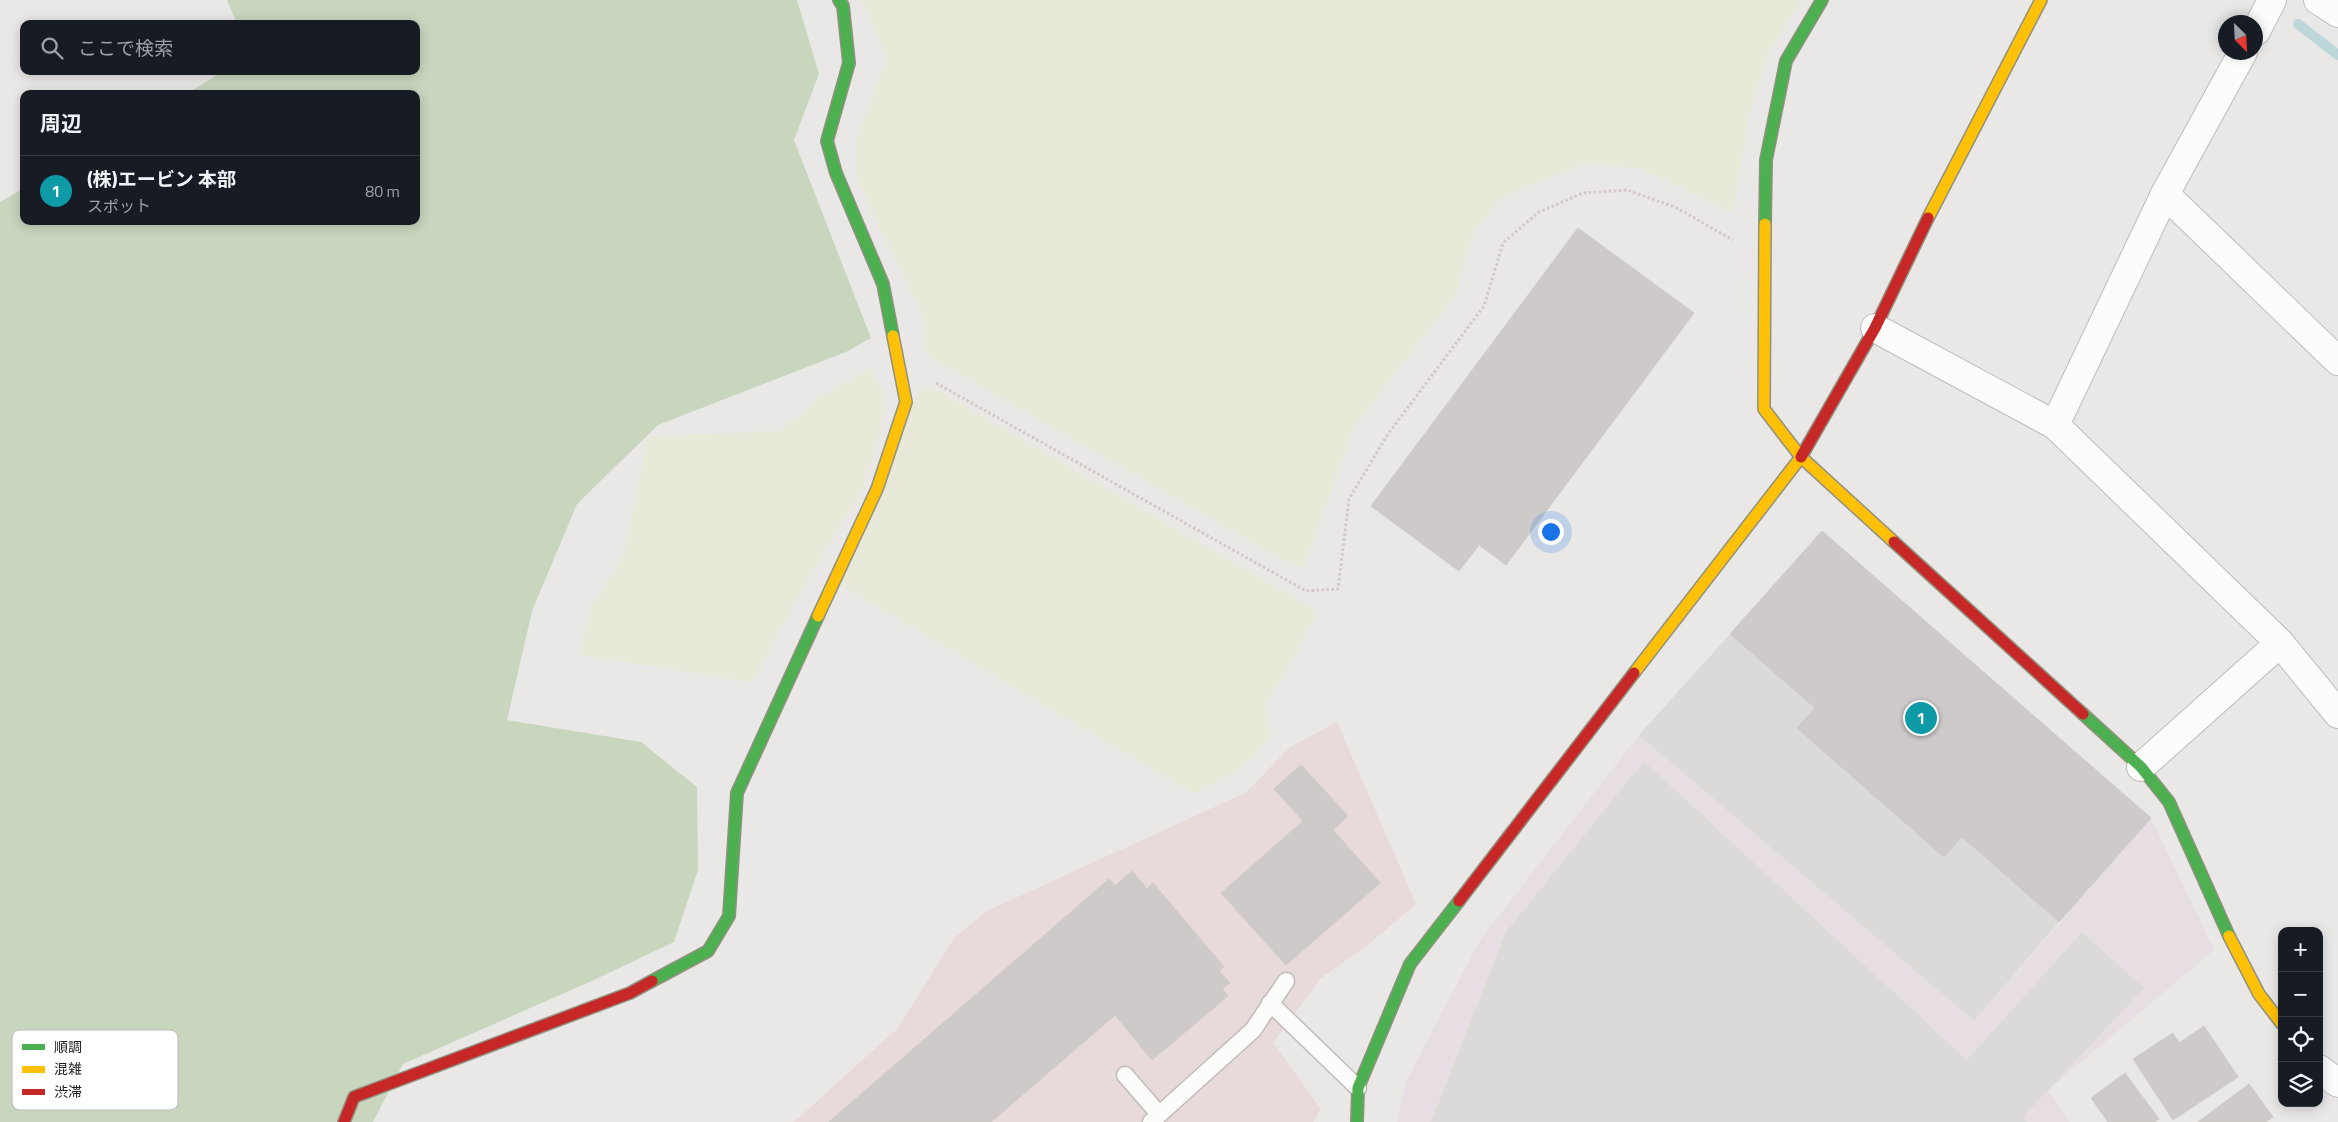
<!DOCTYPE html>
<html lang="ja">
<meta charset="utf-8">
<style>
body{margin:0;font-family:"Titillium Web","Noto Sans JP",sans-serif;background:#242831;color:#f1f3f6}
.controls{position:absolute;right:15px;bottom:15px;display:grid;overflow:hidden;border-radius:10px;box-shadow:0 2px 12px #0003}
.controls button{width:45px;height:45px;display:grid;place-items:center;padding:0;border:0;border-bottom:1px solid #363941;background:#171b24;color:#f1f3f6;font:25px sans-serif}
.compass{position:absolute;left:2218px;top:15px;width:45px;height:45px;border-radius:50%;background:#171b24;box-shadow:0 2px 12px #0003;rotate:156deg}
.you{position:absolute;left:1550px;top:531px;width:18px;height:18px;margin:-12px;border:4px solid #fff;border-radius:50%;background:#1a73e8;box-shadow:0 0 0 8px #1a73e833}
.badge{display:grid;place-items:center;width:32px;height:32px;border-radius:50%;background:#b2b3b4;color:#fff;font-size:16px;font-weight:700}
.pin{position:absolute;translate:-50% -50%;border:2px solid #fff;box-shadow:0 1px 5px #0006}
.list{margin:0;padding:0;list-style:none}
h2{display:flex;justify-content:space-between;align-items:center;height:65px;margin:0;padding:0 20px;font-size:21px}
h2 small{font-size:16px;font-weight:400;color:#9ea1a6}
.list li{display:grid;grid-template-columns:32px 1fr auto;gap:15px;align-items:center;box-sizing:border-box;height:70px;padding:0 20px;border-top:1px solid #363941}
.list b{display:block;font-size:19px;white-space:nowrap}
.list p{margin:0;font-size:16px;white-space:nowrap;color:#9ea1a6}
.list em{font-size:16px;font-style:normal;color:#9ea1a6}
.icon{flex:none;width:28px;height:28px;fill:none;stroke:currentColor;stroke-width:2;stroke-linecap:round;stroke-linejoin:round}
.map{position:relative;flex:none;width:2338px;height:1122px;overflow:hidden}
.search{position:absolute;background:#171b24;box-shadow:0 2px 12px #0003;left:20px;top:20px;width:400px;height:55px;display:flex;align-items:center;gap:12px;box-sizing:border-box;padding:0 18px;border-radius:10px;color:#9ea1a6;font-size:19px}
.panel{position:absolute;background:#171b24;box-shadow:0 2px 12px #0003;left:20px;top:90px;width:400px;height:135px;border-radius:10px}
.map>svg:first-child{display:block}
</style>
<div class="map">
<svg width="2338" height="1122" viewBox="0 0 2338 1122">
<rect width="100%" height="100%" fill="#eae8e6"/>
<polygon fill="#e7dad9" points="1337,722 1416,904 1369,944 1320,979 1273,1043 1321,1109 1313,1122 794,1122 898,1028 954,938 987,911 1245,793 1290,747"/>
<polygon fill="#e7dee4" points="1639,735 1974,1021 2151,818 2214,950 2048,1090 2070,1122 1397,1122 1406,1081 1480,940"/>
<g fill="#e9e9da">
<polygon points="861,0 1802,0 1767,56 1748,120 1733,213 1639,168 1585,163 1501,198 1474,232 1455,297 1354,427 1305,565 1295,567 931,358 923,348 923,318 856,178 856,140 887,57"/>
<polygon points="872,368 886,398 882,427 862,491 814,569 753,682 578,655 591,606 623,557 648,436 780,431 818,398"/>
<polygon points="932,387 1314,609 1315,619 1266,706 1271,738 1242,768 1194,794 840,585 918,391"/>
</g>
<polygon fill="#c8d6be" points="227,0 797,0 819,74 794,140 871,338 846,352 658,425 577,504 532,611 507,720 641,742 697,787 698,870 674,942 594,980 403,1064 373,1122 0,1122 0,202 24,188 24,221 416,221 416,94 186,94 224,71 416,71 416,24 237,24"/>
<g fill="#dbdad9">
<polygon points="1730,634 1815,708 1944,857 1962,837 2059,922 1974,1021 1639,735"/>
<polygon points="1644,761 1967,1060 2082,932 2144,988 2023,1117 2027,1122 1431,1122 1506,932"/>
</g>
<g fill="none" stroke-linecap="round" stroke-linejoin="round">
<polyline stroke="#bcd6da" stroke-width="10" points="2298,24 2338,55"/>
</g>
<g fill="#cdcac9" stroke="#cdcac7">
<polygon points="1578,228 1694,313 1506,565 1479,545 1459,571 1371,506"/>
<polygon points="1822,531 2151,818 2059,922 1962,837 1944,857 1797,728 1815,708 1730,634"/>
<polygon points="1301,765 1348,816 1333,830 1380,883 1286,965 1221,893 1303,821 1274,789"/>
<polygon points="1132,871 1147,889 1153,883 1224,967 1219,971 1230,983 1222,989 1228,996 1152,1060 1115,1015 991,1122 829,1122 1109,879 1115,886"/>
<polygon points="2204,1026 2238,1077 2173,1120 2133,1059 2173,1033 2179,1043"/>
<polygon points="2125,1073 2159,1119 2155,1122 2108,1122 2091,1098"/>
<polygon points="2249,1084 2273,1117 2266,1122 2198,1122"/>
</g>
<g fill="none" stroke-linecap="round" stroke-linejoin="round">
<g stroke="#bebdbc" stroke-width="19">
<g id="lane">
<polyline points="1270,1003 1358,1088"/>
<polyline points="1125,1075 1159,1114"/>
<polyline points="1151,1122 1253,1030 1286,981"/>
</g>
</g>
<g stroke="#bebdbc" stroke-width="30">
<g id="street">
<polyline points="2318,0 2338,13"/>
<polyline points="2256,31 2272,0"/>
<polyline points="2165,194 2338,361"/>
<polyline points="1875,328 2055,425 2280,643 2338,714"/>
<polyline points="2055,425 2165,194 2243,52"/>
<polyline points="2141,767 2280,643"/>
<polyline points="2319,1069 2338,1083"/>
</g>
</g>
<g stroke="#919180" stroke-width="14">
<g id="fast">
<polyline points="839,0 843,6 849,63 827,141 836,173 883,284 893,336"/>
<polyline points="1765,224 1766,160 1786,61 1822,0"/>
<polyline points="2083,714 2141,767 2169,802 2229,936"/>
<polyline points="652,981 708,951 729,916 737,793 818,616"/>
<polyline points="1357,1122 1358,1088 1410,964 1459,901"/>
</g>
</g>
<g stroke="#919180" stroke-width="14">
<g id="slow">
<polyline points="1928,218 2041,0"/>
<polyline points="1765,224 1764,409 1801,457 1894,542"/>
<polyline points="818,616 877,489 906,402 893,336"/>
<polyline points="1634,673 1801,457"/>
<polyline points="2229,936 2259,994 2282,1024"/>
</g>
</g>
<g stroke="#919180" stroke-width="14">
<g id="jam">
<polyline points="1801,457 1875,328 1928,218"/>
<polyline points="1894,542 2083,714"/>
<polyline points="1459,901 1634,673"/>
<polyline points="344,1122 354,1097 630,993 652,981"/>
</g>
</g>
<polyline stroke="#d3c7c7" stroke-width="3" stroke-dasharray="2.5 2.5" stroke-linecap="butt" points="936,383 1306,591 1338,589 1349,499 1388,434 1484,306 1503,243 1539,212 1583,193 1627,190 1675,207 1733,240"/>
<use href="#lane" stroke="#fcfcfb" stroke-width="16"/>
<use href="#street" stroke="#fcfcfb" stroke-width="28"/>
<use href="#fast" stroke="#4caf50" stroke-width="11"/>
<use href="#slow" stroke="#ffc107" stroke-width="11"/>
<use href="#jam" stroke="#c62828" stroke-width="11"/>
</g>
<rect x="12" y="1030" width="166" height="80" rx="8" fill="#fff" stroke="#bbb" stroke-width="1"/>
<rect x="22" y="1044" width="23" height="6" fill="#4caf50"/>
<rect x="22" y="1066" width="23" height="7" fill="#ffc107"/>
<rect x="22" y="1089" width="23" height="6" fill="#c62828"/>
<g font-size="14" fill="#1d1d1d">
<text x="54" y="1052">順調</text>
<text x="54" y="1074">混雑</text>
<text x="54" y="1097">渋滞</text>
</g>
</svg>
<div class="controls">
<button>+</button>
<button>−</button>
<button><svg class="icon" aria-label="locate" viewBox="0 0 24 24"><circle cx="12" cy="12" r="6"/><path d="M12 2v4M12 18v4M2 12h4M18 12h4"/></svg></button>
<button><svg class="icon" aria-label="layers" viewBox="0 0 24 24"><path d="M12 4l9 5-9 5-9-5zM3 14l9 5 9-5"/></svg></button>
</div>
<svg class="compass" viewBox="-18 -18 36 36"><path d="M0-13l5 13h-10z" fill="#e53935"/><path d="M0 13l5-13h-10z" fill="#9ea1a6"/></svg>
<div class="you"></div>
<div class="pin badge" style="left:1921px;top:718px;background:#0f9aa8">1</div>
<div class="search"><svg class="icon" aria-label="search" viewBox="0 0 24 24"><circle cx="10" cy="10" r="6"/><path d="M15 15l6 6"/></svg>ここで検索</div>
<section class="panel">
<h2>周辺<small></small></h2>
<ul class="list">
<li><span class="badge" style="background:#0f9aa8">1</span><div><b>(株)エービン 本部</b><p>スポット</p></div><em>80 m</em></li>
</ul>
</section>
</div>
